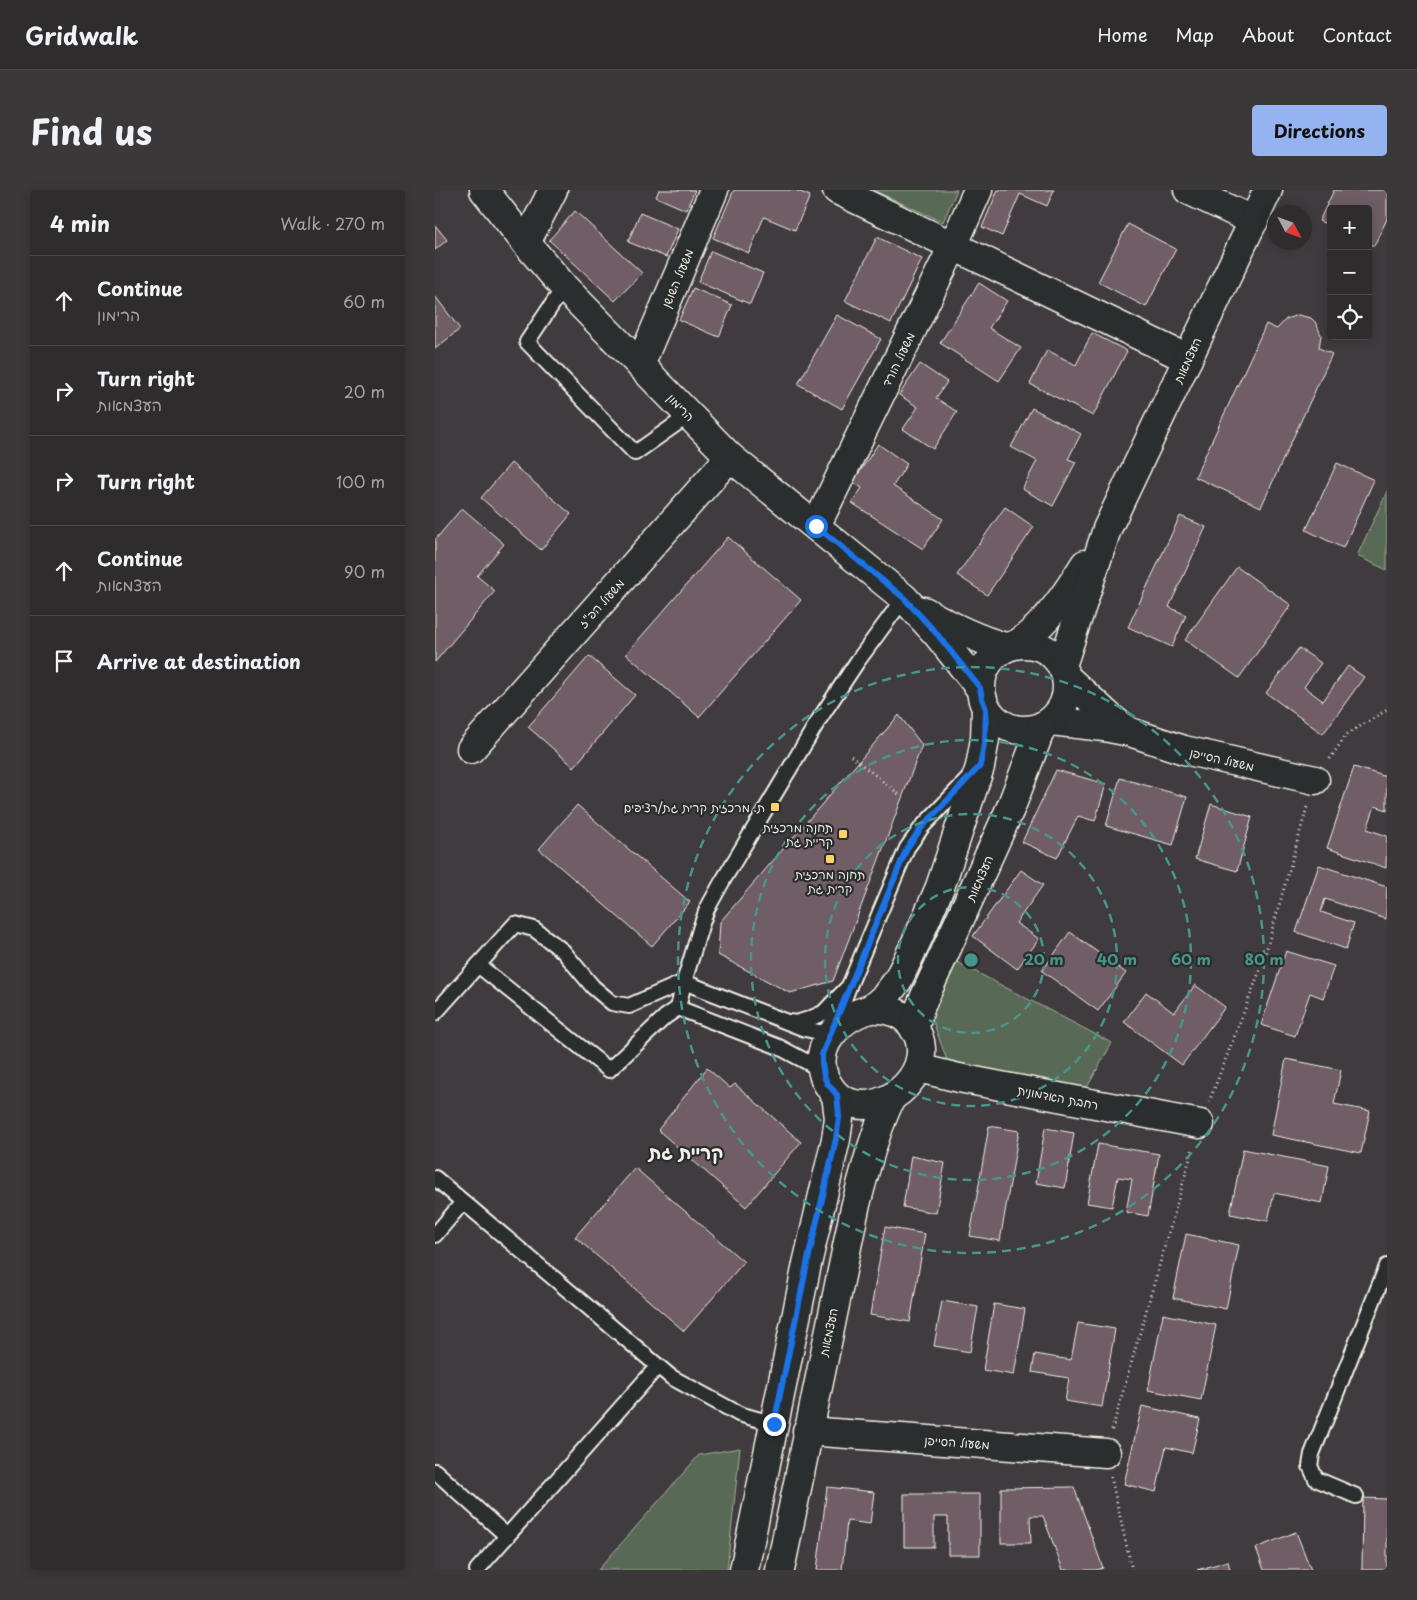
<!DOCTYPE html>
<meta charset="utf-8">
<style>
body{margin:0;font-family:"Playpen Sans","Playpen Sans Hebrew",sans-serif;background:#3b383a;color:#f1f3f6}
.controls{position:absolute;right:15px;top:15px;display:grid;overflow:hidden;border-radius:5px;box-shadow:0 2px 12px #0003}
.controls button{width:45px;height:45px;display:grid;place-items:center;padding:0;border:0;border-bottom:1px solid #4a484a;background:#2f2c2e;color:#f1f3f6;font:25px sans-serif}
.compass{position:absolute;left:832px;top:15px;width:45px;height:45px;border-radius:50%;background:#2f2c2e;box-shadow:0 2px 12px #0003;rotate:131deg}
.stop{position:absolute;width:15px;height:15px;margin:-11px;border:4px solid #1a73e8;border-radius:50%;background:#fff}
.stop.end{background:#1a73e8;border-color:#fff;box-shadow:0 1px 5px #0008}
.list{margin:0;padding:0;list-style:none}
h2{display:flex;justify-content:space-between;align-items:center;height:65px;margin:0;padding:0 20px;font-size:21px}
h2 small{font-size:16px;font-weight:400;color:#a7a7aa}
.list li{display:grid;grid-template-columns:32px 1fr auto;gap:15px;align-items:center;box-sizing:border-box;height:90px;padding:0 20px;border-top:1px solid #4a484a}
.list b{display:block;font-size:19px;white-space:nowrap}
.list p{margin:0;font-size:16px;white-space:nowrap;color:#a7a7aa}
.list em{font-size:16px;font-style:normal;color:#a7a7aa}
.icon{flex:none;width:28px;height:28px;fill:none;stroke:currentColor;stroke-width:2;stroke-linecap:round;stroke-linejoin:round}
.map{position:relative;flex:none;width:952px;height:1380px;overflow:hidden;border-radius:5px}
header{display:flex;align-items:center;gap:30px;box-sizing:border-box;height:70px;padding:0 25px;background:#2f2c2e;border-bottom:1px solid #4a484a}
header strong{font-size:24px}
nav{display:flex;gap:28px;margin-inline-start:auto;font-size:18px}
.intro{display:flex;align-items:center;justify-content:space-between;box-sizing:border-box;height:120px;padding:0 30px}
h1{margin:0;font-size:35px}
.button{padding:12px 22px;border-radius:5px;background:#95b2f1;color:#111;font-size:18px;font-weight:700}
main{display:flex;gap:30px;padding:0 30px}
aside{flex:1;background:#2f2c2e;border-radius:5px;box-shadow:0 2px 12px #0003}
.map>svg:first-child{display:block}
</style>
<header>
<strong>Gridwalk</strong>
<nav><a>Home</a><a>Map</a><a>About</a><a>Contact</a></nav>
</header>
<div class="intro"><h1>Find us</h1><a class="button">Directions</a></div>
<main>
<aside>
<h2>4 min<small>Walk · 270 m</small></h2>
<ul class="list">
<li><svg class="icon" aria-label="ahead" viewBox="0 0 24 24"><path d="M12 20V5M6 11l6-6 6 6"/></svg><div><b>Continue</b><p>הרימון</p></div><em>60 m</em></li>
<li><svg class="icon" aria-label="right" viewBox="0 0 24 24"><path d="M7 20v-9h11M14 6l5 5-5 5"/></svg><div><b>Turn right</b><p>העצמאות</p></div><em>20 m</em></li>
<li><svg class="icon" aria-label="right" viewBox="0 0 24 24"><path d="M7 20v-9h11M14 6l5 5-5 5"/></svg><div><b>Turn right</b></div><em>100 m</em></li>
<li><svg class="icon" aria-label="ahead" viewBox="0 0 24 24"><path d="M12 20V5M6 11l6-6 6 6"/></svg><div><b>Continue</b><p>העצמאות</p></div><em>90 m</em></li>
<li><svg class="icon" aria-label="arrive" viewBox="0 0 24 24"><path d="M6 21V4h12l-3 4 3 4H6"/></svg><div><b>Arrive at destination</b></div></li>
</ul>
</aside>
<div class="map">
<svg width="952" height="1380" viewBox="0 0 952 1380">
<rect width="100%" height="100%" fill="#3f3b3e"/>
<filter id="ink" filterUnits="userSpaceOnUse"><feTurbulence type="fractalNoise" baseFrequency=".02" numOctaves="2"/><feDisplacementMap in="SourceGraphic" scale="10" xChannelSelector="R" yChannelSelector="G"/><feConvolveMatrix kernelMatrix="1 2 1 2 8 2 1 2 1" color-interpolation-filters="sRGB"/></filter>
<g filter="url(#ink)">
<g fill="#596a54" stroke="#a6ae9e">
<polygon points="438,0 522,0 508,32"/>
<polygon points="952,301 952,380 922,366"/>
<polygon points="518,770 677,853 650,901 514,876 496,826"/>
<polygon points="305,1258 292,1380 163,1380 264,1265"/>
</g>
<g fill="#6f5d65" stroke="#f4f1e8">
<polygon points="224,0 260,0 251,20 221,7"/>
<polygon points="299,0 360,0 375,6 360,40 329,27 314,63 278,48"/>
<polygon points="563,0 619,0 612,16 585,4 567,46 547,37"/>
<polygon points="899,0 952,0 952,29 939,56 933,53 933,19 896,19 896,36 884,31"/>
<polygon points="140,21 207,83 180,111 114,50"/>
<polygon points="205,23 243,39 231,67 193,52"/>
<polygon points="693,34 741,59 711,117 663,92"/>
<polygon points="0,35 12,50 0,60"/>
<polygon points="442,47 487,69 456,133 410,111"/>
<polygon points="276,61 328,83 315,114 263,92"/>
<polygon points="544,93 572,111 554,138 586,158 564,191 505,153"/>
<polygon points="258,98 297,115 284,147 244,130"/>
<polygon points="0,106 25,139 0,159"/>
<polygon points="402,125 446,149 407,219 363,194"/>
<polygon points="863,125 876,128 881,133 886,145 884,158 897,164 826,317 760,287 831,134 842,139 851,129"/>
<polygon points="657,143 692,161 658,226 595,194 612,160 641,175"/>
<polygon points="485,174 512,192 501,208 522,222 498,259 468,239 483,217 464,205"/>
<polygon points="597,218 646,244 633,269 641,272 618,316 587,299 602,271 576,257"/>
<polygon points="443,254 472,274 458,296 508,329 488,359 417,313 427,298 418,292"/>
<polygon points="76,273 136,324 106,360 46,308"/>
<polygon points="902,273 939,290 908,358 871,340"/>
<polygon points="570,317 599,337 552,405 522,385"/>
<polygon points="27,318 69,354 42,386 60,401 0,472 0,350"/>
<polygon points="745,326 771,337 734,417 751,425 737,457 693,437"/>
<polygon points="293,347 366,410 264,527 191,464"/>
<polygon points="802,377 856,415 804,488 750,450"/>
<polygon points="864,458 886,473 869,497 888,511 913,476 929,487 888,544 831,503"/>
<polygon points="154,466 200,505 139,577 93,537"/>
<polygon points="464,525 487,555 398,791 355,803 283,765 285,732"/>
<polygon points="919,577 952,587 952,620 940,616 932,639 952,646 951,678 892,658"/>
<polygon points="621,580 671,594 660,631 643,626 622,668 587,652"/>
<polygon points="685,588 752,607 738,655 671,636"/>
<polygon points="776,614 817,627 802,681 760,669"/>
<polygon points="142,615 255,712 217,756 104,659"/>
<polygon points="884,675 952,697 951,729 890,709 886,722 919,733 911,759 861,742"/>
<polygon points="586,680 608,695 581,733 604,749 582,779 538,746"/>
<polygon points="635,742 691,783 663,821 607,781"/>
<polygon points="851,761 899,776 888,808 875,803 860,846 826,835"/>
<polygon points="760,795 790,817 747,875 689,832 711,802 739,823"/>
<polygon points="851,869 906,880 899,914 935,921 926,963 836,945"/>
<polygon points="272,878 295,898 300,894 366,952 311,1017 223,940"/>
<polygon points="554,936 584,941 565,1051 535,1046"/>
<polygon points="610,938 639,943 630,998 601,993"/>
<polygon points="663,954 724,964 713,1026 691,1022 697,989 683,987 677,1017 652,1013"/>
<polygon points="808,959 894,976 887,1013 839,1003 833,1031 795,1024"/>
<polygon points="476,966 510,973 501,1023 468,1017"/>
<polygon points="200,978 309,1072 249,1141 140,1047"/>
<polygon points="450,1037 490,1044 475,1132 435,1125"/>
<polygon points="751,1044 804,1055 791,1119 738,1108"/>
<polygon points="507,1111 543,1117 535,1162 499,1156"/>
<polygon points="559,1114 590,1119 579,1185 548,1180"/>
<polygon points="728,1124 781,1135 766,1210 713,1200"/>
<polygon points="643,1133 680,1139 667,1217 630,1211 634,1188 597,1182 600,1164 636,1170"/>
<polygon points="707,1216 765,1229 757,1263 731,1257 721,1302 689,1294"/>
<polygon points="392,1297 439,1302 435,1334 412,1331 407,1380 382,1380"/>
<polygon points="639,1297 668,1378 661,1380 628,1380 608,1326 595,1326 596,1353 566,1353 566,1298"/>
<polygon points="469,1304 545,1304 545,1365 513,1365 513,1327 499,1327 499,1357 469,1357"/>
<polygon points="928,1308 952,1309 952,1380 927,1380"/>
<polygon points="861,1342 876,1380 829,1380 821,1358"/>
<polygon points="793,1371 795,1380 762,1380"/>
</g>
<g fill="none" stroke-linecap="round" stroke-linejoin="round">
<g stroke="#f4f1e8" stroke-width="18">
<g id="service">
<polyline points="129,97 92,152 200,263 254,225"/>
<polyline points="43,775 174,880 230,827 243,818 344,857 387,880"/>
<polyline points="243,818 249,792 266,736 272,719 287,692 385,528 422,472 469,408"/>
<polyline points="0,823 80,734 99,739 128,761 158,797 177,813 194,816 249,792 370,839 384,842 397,843 414,796"/>
<polyline points="354,832 361,833 374,829 388,823 414,796 472,658 487,637 535,587"/>
<polyline points="0,988 236,1187 304,1224 339,1234"/>
<polyline points="0,1045 28,1012"/>
<polyline points="0,1281 72,1346"/>
<polyline points="921,1306 881,1289 875,1276 877,1264 952,1076"/>
<polyline points="42,1380 223,1176"/>
</g>
</g>
<g stroke="#f4f1e8" stroke-width="31">
<g id="minor">
<polyline points="402,0 753,169"/>
<polyline points="753,0 819,31"/>
<polyline points="91,53 118,0"/>
<polyline points="205,175 279,0"/>
<polyline points="381,336 518,56 543,0"/>
<polyline points="632,488 676,528 690,539"/>
<polyline points="616,531 669,537 695,542 749,560 880,590"/>
<polyline points="36,559 295,267"/>
<polyline points="483,878 524,888 765,934"/>
<polyline points="372,1241 671,1263"/>
</g>
</g>
<g stroke="#f4f1e8" stroke-width="31">
<g id="tertiary">
<polyline points="49,0 91,53 129,97 295,267 469,408 502,444 545,498"/>
<path d="M489,421C515,436 541,449 570,457"/>
<circle cx="589" cy="497" r="43"/>
<path d="M582,454C612,434 631,404 650,374"/>
<polyline points="627,476 672,339 833,0"/>
<polyline points="436,819 450,807 463,790 483,748 505,697 545,577 550,549 551,519"/>
<path d="M436,819C452,818 466,822 477,835C508,875 453,930 410,911C401,907 394,897 390,889C376,856 406,826 436,819Z"/>
<polyline points="479,839 486,815 576,617 607,536"/>
<polyline points="309,1380 372,1074 401,949 404,928 401,905"/>
<path d="M345,1380L420,1018C430,980 439,944 456,908"/>
</g>
</g>
<g stroke="#f4f1e8" stroke-width="3" stroke-dasharray="1 4" stroke-linecap="butt">
<polyline points="416,566 465,605"/>
<polyline points="895,569 911,545 952,520"/>
<polyline points="774,912 827,775 873,614"/>
<polyline points="677,1240 758,958"/>
<polyline points="676,1287 697,1380"/>
</g>
<use href="#service" stroke="#2a2d2e" stroke-width="14"/>
<use href="#minor" stroke="#2a2d2e" stroke-width="28"/>
<use href="#tertiary" stroke="#2a2d2e" stroke-width="28"/>
</g>
</g>
<g fill="none" stroke-linecap="round" stroke-linejoin="round" filter="url(#ink)">
<polyline stroke="#1a73e8" stroke-width="6" points="339,1234 372,1074 401,949 404,928 403,915 402,905 392,893 389,886 387,873 387,864 472,658 487,637 545,576 550,549 551,519 547,509 545,498 502,444 469,408 381,336"/>
</g>
<g fill="none" stroke="#48958c" stroke-width="2.5" stroke-dasharray="9 6">
<circle cx="536" cy="770" r="73"/>
<circle cx="536" cy="770" r="146"/>
<circle cx="536" cy="770" r="220"/>
<circle cx="536" cy="770" r="293"/>
</g>
<g fill="#ffd166" stroke="#2a2d2e" stroke-width="2">
<rect x="335" y="612" width="10" height="10" rx="2.5"/>
<rect x="403" y="639" width="10" height="10" rx="2.5"/>
<rect x="390" y="664" width="10" height="10" rx="2.5"/>
</g>
<g text-anchor="middle" dominant-baseline="central" stroke-width="4.5" stroke-linejoin="round" paint-order="stroke">
<g font-size="12" fill="#f4f1e8" stroke="#2a2d2e">
<text transform="translate(242 88) rotate(-67)">משעול השושן</text>
<text transform="translate(463 169) rotate(-64)">משעול הורד</text>
<text transform="translate(752 170) rotate(-65)">העצמאות</text>
<text transform="translate(246 217) rotate(46)">הרימון</text>
<text transform="translate(166 413) rotate(-48)">משעול הפ"ז</text>
<text transform="translate(787 569) rotate(13)">משעול הסייפן</text>
<text transform="translate(544 688) rotate(-66)">העצמאות</text>
<text transform="translate(623 907) rotate(11)">רחבת האדמונית</text>
<text transform="translate(393 1142) rotate(-78)">העצמאות</text>
<text transform="translate(522 1252) rotate(4)">משעול הסייפן</text>
</g>
<g font-size="12" fill="#f4f1e8" stroke="#2a2d2e" text-anchor="end">
<text x="330" y="617">ת. מרכזית קרית גת/רציפים</text>
<text x="398" y="637">תחנה מרכזית<tspan x="398" dy="14">קריית גת</tspan></text>
<text x="395" y="684" text-anchor="middle">תחנה מרכזית<tspan x="395" dy="14">קרית גת</tspan></text>
</g>
<g font-size="18" font-weight="bold" fill="#f4f1e8" stroke="#2a2d2e">
<text x="251" y="961">קריית גת</text>
</g>
</g>
<circle cx="536" cy="770" r="8" fill="#48958c" stroke="#2a2d2e" stroke-width="2.5"/>
<g font-size="15" text-anchor="middle" font-weight="bold" fill="#48958c" stroke="#2a2d2e" stroke-width="4.5" stroke-linejoin="round" paint-order="stroke">
<text x="609" y="775">20 m</text>
<text x="682" y="775">40 m</text>
<text x="756" y="775">60 m</text>
<text x="829" y="775">80 m</text>
</g>
</svg>
<div class="controls">
<button>+</button>
<button>−</button>
<button><svg class="icon" aria-label="locate" viewBox="0 0 24 24"><circle cx="12" cy="12" r="6"/><path d="M12 2v4M12 18v4M2 12h4M18 12h4"/></svg></button>
</div>
<svg class="compass" viewBox="-18 -18 36 36"><path d="M0-13l5 13h-10z" fill="#e53935"/><path d="M0 13l5-13h-10z" fill="#a7a7aa"/></svg>
<div class="stop" style="left:381px;top:336px"></div>
<div class="stop end" style="left:339px;top:1234px"></div>
</div>
</main>
